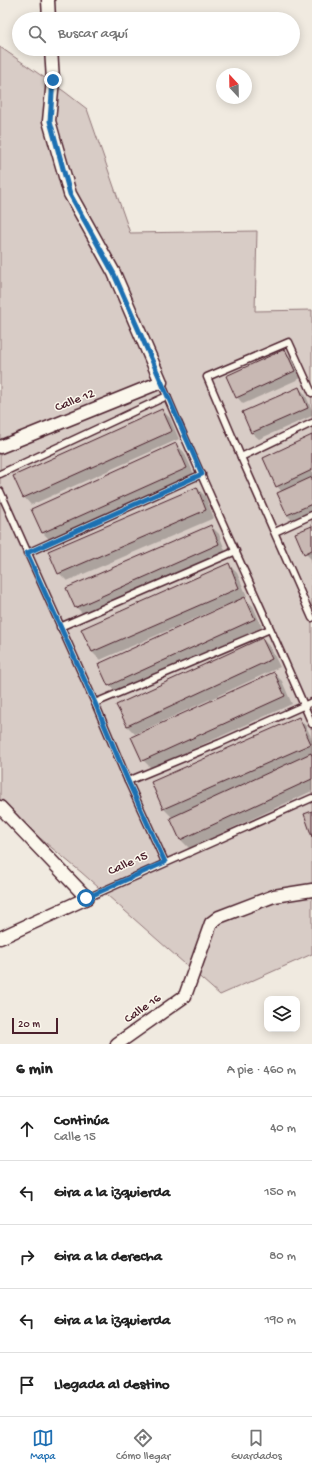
<!DOCTYPE html>
<html lang="es">
<meta charset="utf-8">
<style>
body{margin:0;font-family:"Gochi Hand",sans-serif;background:#f6f6f6;color:#222}
.controls{position:absolute;right:12px;bottom:12px;display:grid;overflow:hidden;border-radius:8px;box-shadow:0 2px 10px #0003}
.controls button{width:36px;height:36px;display:grid;place-items:center;padding:0;border:0;border-bottom:1px solid #e0e0e0;background:#fff;color:#222;font:20px sans-serif}
.compass{position:absolute;left:216px;top:68px;width:36px;height:36px;border-radius:50%;background:#fff;box-shadow:0 2px 10px #0003;rotate:338deg}
.scale{position:absolute;left:12px;bottom:10px;width:46px;box-sizing:border-box;padding-left:4px;border:2px solid #4a1f2b;border-top:0;font-size:11px;line-height:14px;white-space:nowrap;color:#4a1f2b;-webkit-text-stroke:3px #fbf7ec;paint-order:stroke}
.stop{position:absolute;width:12px;height:12px;margin:-9px;border:3px solid #1f6fb2;border-radius:50%;background:#fff}
.stop.end{background:#1f6fb2;border-color:#fff;box-shadow:0 1px 4px #0008}
.list{margin:0;padding:0;list-style:none}
h2{display:flex;justify-content:space-between;align-items:center;height:52px;margin:0;padding:0 16px;font-size:17px}
h2 small{font-size:13px;font-weight:400;color:#767676}
.list li{display:grid;grid-template-columns:26px 1fr auto;gap:12px;align-items:center;box-sizing:border-box;height:64px;padding:0 16px;border-top:1px solid #e0e0e0}
.list b{display:block;font-size:15px;white-space:nowrap}
.list p{margin:0;font-size:13px;white-space:nowrap;color:#767676}
.list em{font-size:13px;font-style:normal;color:#767676}
.icon{flex:none;width:22px;height:22px;fill:none;stroke:currentColor;stroke-width:2;stroke-linecap:round;stroke-linejoin:round}
.map{position:relative;flex:none;width:312px;height:1044px;overflow:hidden}
.search{position:absolute;background:#fff;box-shadow:0 2px 10px #0003;left:12px;right:12px;top:12px;height:44px;display:flex;align-items:center;gap:10px;box-sizing:border-box;padding:0 14px;border-radius:22px;color:#767676;font-size:15px}
.sheet{height:372px;background:#fff}
nav{display:flex;justify-content:space-around;align-items:center;box-sizing:border-box;height:56px;border-top:1px solid #e0e0e0;background:#fff;font-size:11px;color:#767676}
nav a{display:grid;justify-items:center;gap:2px}
nav .on{color:#1f6fb2}
.map>svg:first-child{display:block}
</style>
<div class="map">
<svg width="312" height="1044" viewBox="0 0 312 1044">
<rect width="100%" height="100%" fill="#f0eae0"/>
<filter id="ink" filterUnits="userSpaceOnUse"><feTurbulence type="fractalNoise" baseFrequency=".025" numOctaves="2"/><feDisplacementMap in="SourceGraphic" scale="8" xChannelSelector="R" yChannelSelector="G"/><feConvolveMatrix kernelMatrix="1 2 1 2 8 2 1 2 1" color-interpolation-filters="sRGB"/></filter>
<g filter="url(#ink)">
<polygon fill="#d8ccc6" stroke="#917678" points="0,47 65,92 87,109 130,233 257,231 255,311 312,310 312,954 220,995 81,872 0,805"/>
<g fill="#0003">
<polygon points="285,351 291,357 301,378 243,404 237,397"/>
<polygon points="299,388 305,394 312,410 312,416 259,439 252,433 243,413"/>
<polygon points="162,410 170,418 179,439 31,505 24,497"/>
<polygon points="312,437 312,515 295,523 287,515 282,492 277,486"/>
<polygon points="176,444 184,452 195,476 51,541 43,533 33,509"/>
<polygon points="197,488 205,496 214,518 67,581 59,573"/>
<polygon points="211,526 219,534 226,553 84,615 76,607"/>
<polygon points="312,527 312,560 305,553"/>
<polygon points="229,565 237,573 247,596 243,597 253,606 262,627 117,693 109,685 227,606 226,605 100,660 92,652 82,629"/>
<polygon points="262,639 270,647 280,667 135,734 127,726 118,705"/>
<polygon points="274,673 282,681 292,704 151,768 143,760"/>
<polygon points="298,718 306,726 312,739 312,791 189,848 181,840 173,818 164,809"/>
</g>
<g fill="#c8b8b3" stroke="#4a1f2b">
<polygon points="285,349 295,371 236,398 226,376"/>
<polygon points="299,387 308,408 251,433 242,412"/>
<polygon points="162,409 172,431 23,498 13,476"/>
<polygon points="312,435 312,470 276,487 263,458"/>
<polygon points="176,443 187,468 42,533 31,509"/>
<polygon points="312,477 312,504 287,515 277,493"/>
<polygon points="197,487 206,510 58,574 48,551"/>
<polygon points="211,525 219,544 75,608 66,588"/>
<polygon points="312,526 312,550 304,554 295,533"/>
<polygon points="229,563 239,588 92,652 81,629"/>
<polygon points="245,597 255,619 108,686 98,664"/>
<polygon points="262,638 272,659 127,726 116,705"/>
<polygon points="274,672 285,696 142,761 131,737"/>
<polygon points="299,717 311,744 163,809 151,782"/>
<polygon points="311,753 312,756 312,779 180,840 170,818"/>
<polygon points="312,811 312,837 304,814"/>
</g>
<g fill="none" stroke-linecap="round" stroke-linejoin="round">
<g stroke="#4a1f2b" stroke-width="9">
<g id="lane">
<path d="M161,382C209,497 263,609 312,724"/>
<polyline points="312,393 289,342 207,377 241,457 312,618"/>
<polyline points="241,457 312,423"/>
<polyline points="0,474 167,396"/>
<polyline points="0,491 95,703 128,781 165,862"/>
<polyline points="275,532 312,515"/>
<polyline points="27,553 202,474"/>
<polyline points="60,627 236,551"/>
<polyline points="95,703 270,629"/>
<polyline points="128,781 220,743 312,702"/>
<polyline points="87,898 312,798"/>
</g>
</g>
<g stroke="#4a1f2b" stroke-width="15">
<g id="street">
<polyline points="48,0 49,19"/>
<polyline points="0,447 161,382 114,273 70,194 49,121 53,80 51,49"/>
<polyline points="0,807 87,898 0,938"/>
<polyline points="117,1044 185,996 211,923 219,917 274,896 312,890"/>
</g>
</g>
<use href="#lane" stroke="#fbf7ec" stroke-width="6"/>
<use href="#street" stroke="#fbf7ec" stroke-width="12"/>
</g>
</g>
<g fill="none" stroke-linecap="round" stroke-linejoin="round" filter="url(#ink)">
<polyline stroke="#1f6fb2" stroke-width="5" points="53,80 50,121 70,194 114,274 202,474 27,553 95,703 128,781 165,862 86,898"/>
</g>
<g text-anchor="middle" dominant-baseline="central" stroke-width="3" stroke-linejoin="round" paint-order="stroke">
<g font-size="13" fill="#4a1f2b" stroke="#fbf7ec">
<text transform="translate(75 401) rotate(-22)">Calle 12</text>
<text transform="translate(128 864) rotate(-24)">Calle 15</text>
<text transform="translate(143 1009) rotate(-35)">Calle 16</text>
</g>
</g>
</svg>
<div class="controls">
<button><svg class="icon" aria-label="layers" viewBox="0 0 24 24"><path d="M12 4l9 5-9 5-9-5zM3 14l9 5 9-5"/></svg></button>
</div>
<svg class="compass" viewBox="-18 -18 36 36"><path d="M0-13l5 13h-10z" fill="#e53935"/><path d="M0 13l5-13h-10z" fill="#767676"/></svg>
<div class="scale">20 m</div>
<div class="stop" style="left:86px;top:898px"></div>
<div class="stop end" style="left:53px;top:80px"></div>
<div class="search"><svg class="icon" aria-label="search" viewBox="0 0 24 24"><circle cx="10" cy="10" r="6"/><path d="M15 15l6 6"/></svg>Buscar aquí</div>
</div>
<section class="sheet">
<h2>6 min<small>A pie · 460 m</small></h2>
<ul class="list">
<li><svg class="icon" aria-label="ahead" viewBox="0 0 24 24"><path d="M12 20V5M6 11l6-6 6 6"/></svg><div><b>Continúa</b><p>Calle 15</p></div><em>40 m</em></li>
<li><svg class="icon" aria-label="left" viewBox="0 0 24 24"><path d="M17 20v-9H6M10 6l-5 5 5 5"/></svg><div><b>Gira a la izquierda</b></div><em>150 m</em></li>
<li><svg class="icon" aria-label="right" viewBox="0 0 24 24"><path d="M7 20v-9h11M14 6l5 5-5 5"/></svg><div><b>Gira a la derecha</b></div><em>80 m</em></li>
<li><svg class="icon" aria-label="left" viewBox="0 0 24 24"><path d="M17 20v-9H6M10 6l-5 5 5 5"/></svg><div><b>Gira a la izquierda</b></div><em>190 m</em></li>
<li><svg class="icon" aria-label="arrive" viewBox="0 0 24 24"><path d="M6 21V4h12l-3 4 3 4H6"/></svg><div><b>Llegada al destino</b></div></li>
</ul>
</section>
<nav>
<a class="on"><svg class="icon" aria-label="map" viewBox="0 0 24 24"><path d="M3 6l6-2 6 2 6-2v14l-6 2-6-2-6 2zM9 4v14M15 6v14"/></svg>Mapa</a>
<a><svg class="icon" aria-label="directions" viewBox="0 0 24 24"><path d="M12 3l9 9-9 9-9-9zM9 14v-3h6M13 9l2 2-2 2"/></svg>Cómo llegar</a>
<a><svg class="icon" aria-label="saved" viewBox="0 0 24 24"><path d="M7 4h10v16l-5-4-5 4z"/></svg>Guardados</a>
</nav>
